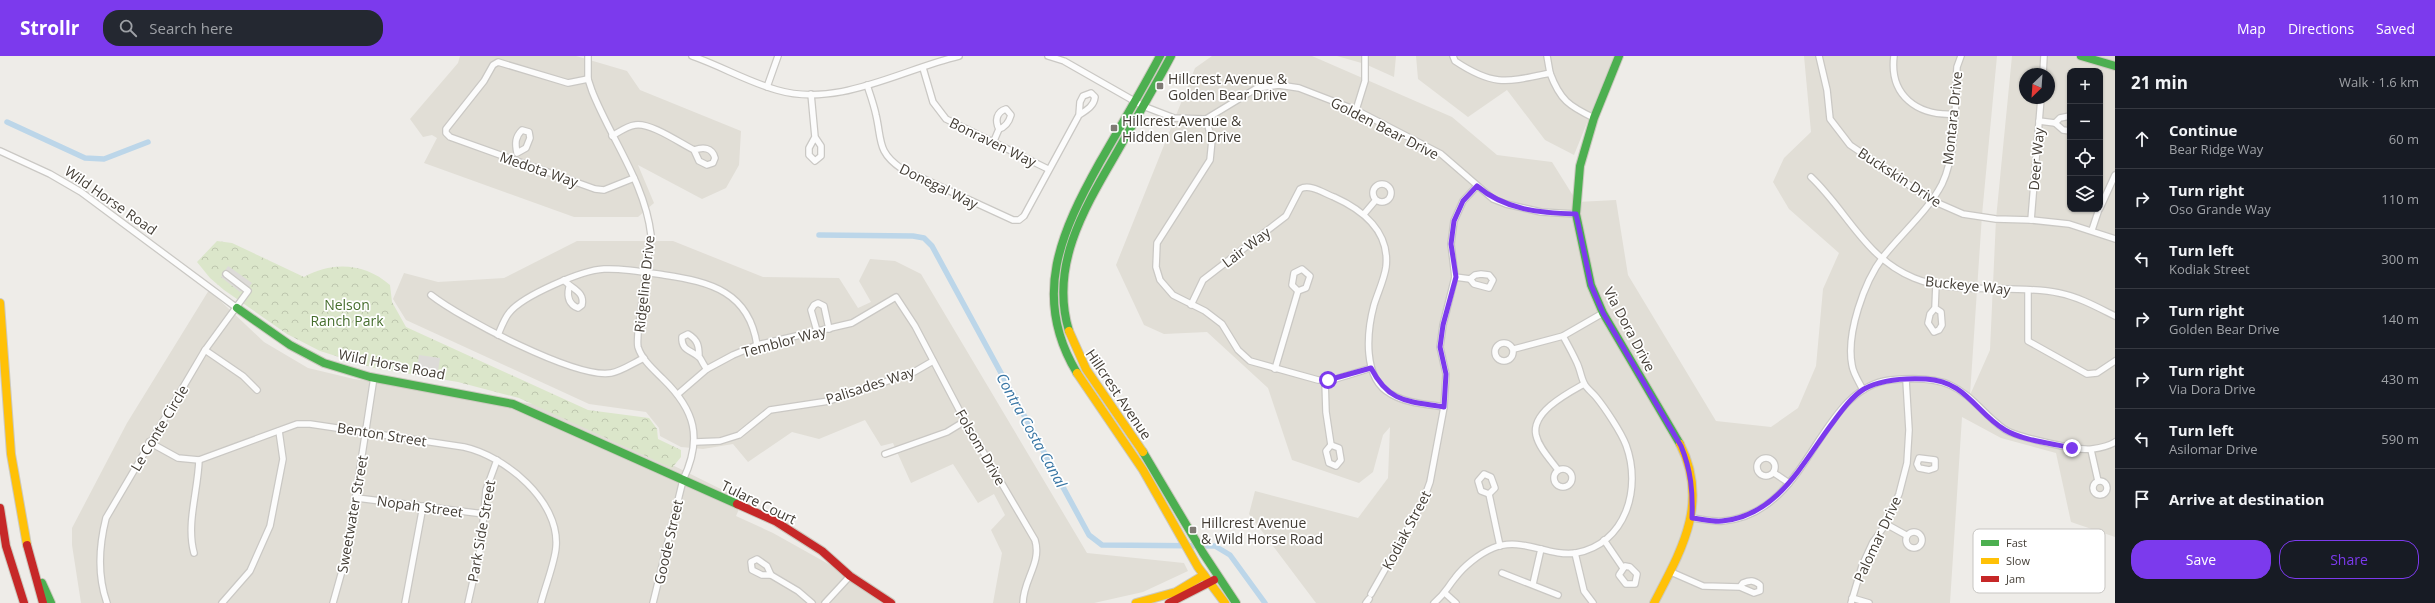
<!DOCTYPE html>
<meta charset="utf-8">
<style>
body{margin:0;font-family:"Open Sans",sans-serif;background:#242831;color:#f1f3f6}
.controls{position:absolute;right:12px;top:12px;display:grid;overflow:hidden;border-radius:8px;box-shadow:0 1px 3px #0004}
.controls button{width:36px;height:36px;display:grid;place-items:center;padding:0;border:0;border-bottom:1px solid #363941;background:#171b24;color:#f1f3f6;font:20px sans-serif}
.compass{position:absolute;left:2019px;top:12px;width:36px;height:36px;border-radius:50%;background:#171b24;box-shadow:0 1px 3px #0004;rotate:205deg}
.stop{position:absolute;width:12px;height:12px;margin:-9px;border:3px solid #7c3aed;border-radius:50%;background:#fff}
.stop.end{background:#7c3aed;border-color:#fff;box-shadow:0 1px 4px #0008}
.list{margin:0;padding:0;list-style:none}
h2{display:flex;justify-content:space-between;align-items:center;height:52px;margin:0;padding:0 16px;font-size:17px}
h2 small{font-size:13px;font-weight:400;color:#9ea1a6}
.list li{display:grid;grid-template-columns:26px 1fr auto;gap:12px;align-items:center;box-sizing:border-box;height:60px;padding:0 16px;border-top:1px solid #363941}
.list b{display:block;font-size:15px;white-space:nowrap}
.list p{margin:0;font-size:13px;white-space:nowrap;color:#9ea1a6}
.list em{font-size:13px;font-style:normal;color:#9ea1a6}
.actions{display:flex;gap:8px;padding:12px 16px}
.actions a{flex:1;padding:9px 0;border:1px solid #7c3aed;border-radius:16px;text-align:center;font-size:14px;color:#7c3aed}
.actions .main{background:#7c3aed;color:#fff}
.icon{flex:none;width:22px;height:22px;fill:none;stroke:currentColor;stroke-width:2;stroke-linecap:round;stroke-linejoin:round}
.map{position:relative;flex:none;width:2115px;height:547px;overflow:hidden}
header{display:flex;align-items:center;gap:24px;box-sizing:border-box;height:56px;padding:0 20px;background:#7c3aed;color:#fff}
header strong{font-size:19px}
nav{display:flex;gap:22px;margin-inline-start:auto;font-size:14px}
.search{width:280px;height:36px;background:#242831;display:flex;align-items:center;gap:10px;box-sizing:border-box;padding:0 14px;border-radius:16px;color:#9ea1a6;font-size:15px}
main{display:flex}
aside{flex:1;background:#171b24}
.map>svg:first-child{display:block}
</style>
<header>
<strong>Strollr</strong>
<div class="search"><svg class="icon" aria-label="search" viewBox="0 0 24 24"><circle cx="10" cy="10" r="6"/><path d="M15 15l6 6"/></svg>Search here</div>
<nav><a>Map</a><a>Directions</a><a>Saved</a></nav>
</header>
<main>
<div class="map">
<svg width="2115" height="547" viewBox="0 0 2115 547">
<defs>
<pattern id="park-crowns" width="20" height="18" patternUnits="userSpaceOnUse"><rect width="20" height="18" fill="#dbe6ca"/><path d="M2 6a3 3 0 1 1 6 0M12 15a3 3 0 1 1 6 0" fill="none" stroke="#bdc6ae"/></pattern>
</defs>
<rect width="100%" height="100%" fill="#eeece8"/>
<g fill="#e1ded6" fill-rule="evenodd">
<polygon points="460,0 576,0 627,15 640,34 741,75 739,109 726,132 702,143 638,109 654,147 638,161 574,161 424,107 437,82 432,79 423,81 410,63 458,7"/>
<path d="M1212,0H1312L1452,61L1497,99L1552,106L1577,146L1616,144L1628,219L1716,365L1771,371L1798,352L1816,310L1823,233L1839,197L1789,153L1773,126L1784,102L1811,76L1804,0H1997L1982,159L1970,339L1990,294L1996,163L2012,0H2115V481L2071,466L2056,397L2001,382L1962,361L1950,547H1316L1249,458L1255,435L1358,462L1388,422L1390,371L1383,379L1373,416L1359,427L1292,404L1268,332L1207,276L1164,278L1144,269L1116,209L1195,12ZM2070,15H2100V153H2070ZM2025,18H2049V42H2025Z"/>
<polygon points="1337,0 1396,0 1394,21 1365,8"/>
<polygon points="1416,0 1614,0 1574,99 1545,84 1507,34 1468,61 1418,23"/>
<polygon points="577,185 673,185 763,221 839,222 858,252 871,246 859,225 870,203 895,205 921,218 1087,497 1184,507 1188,515 1143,536 1094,547 993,547 1002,497 991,474 1005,459 994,438 978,447 953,408 911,427 893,387 881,390 865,364 819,383 792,376 748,406 733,388 703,393 681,391 660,380 659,372 646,356 589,348 406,264 393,243 404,217 438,226 504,222"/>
<polygon points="209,234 264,286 308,312 354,323 555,351 743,444 736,460 773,477 850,520 881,547 81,547 72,489 72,472 127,367"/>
</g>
<path fill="url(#park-crowns)" d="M217,185L232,187L304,221C332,205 365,207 390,229L392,246L406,271L588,354L649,362L657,373L658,383L681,394V401L672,412L519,342L458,326L374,312L320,295L287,278L224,234L210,222L197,206Z"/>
<g fill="#dddbd8">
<polygon points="228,210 252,227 249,231 240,236 221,221"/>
<polygon points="419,299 440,302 438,315 417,312"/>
</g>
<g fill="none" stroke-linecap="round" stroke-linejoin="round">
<g stroke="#bcd6e9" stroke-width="5.5">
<polyline points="7,66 85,102 104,103 148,86"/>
<polyline points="819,179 913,180 924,182 932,190 1089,479 1102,489 1215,490 1230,499 1265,547"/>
</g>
<g stroke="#cac8c4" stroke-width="8">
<g id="street">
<path d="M588,0V23L592,35C611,83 645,127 651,179L638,276C638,281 637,287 638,291C642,304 654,314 663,323C695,354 703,382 683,424L653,547"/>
<path d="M692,0C721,10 748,26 777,34C838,52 900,14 959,0"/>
<polyline points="1048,0 1064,5 1143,50 1174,62 1206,63 1257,32 1279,29 1299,32 1356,54 1441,98 1493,143 1506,148 1541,156 1576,158"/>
<path d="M1453,0L1455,5C1494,31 1507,26 1550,17L1547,0"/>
<polyline points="1819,0 1827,34 1830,63 1850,89 1931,144 1963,158 1996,163 2031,164 2069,168 2115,183"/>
<path d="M1894,0C1889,40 1918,60 1954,58"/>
<polyline points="923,12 933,46 946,63 1048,113"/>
<path d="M1550,17C1560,44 1569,50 1594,62"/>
<polyline points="2043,18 2044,0"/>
<polyline points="588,23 568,27 498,6 493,9 484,25 446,73 446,77 450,81 595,133 604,134 634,122"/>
<path d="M867,29C870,38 874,49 876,59C882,85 877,96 902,113L1013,164H1019L1024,160L1079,59C1087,54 1094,50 1095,41L1091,37L1083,40L1080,46L1079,59"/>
<polyline points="767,31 778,0"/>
<polyline points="811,38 815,81 821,90 821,100 815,105 809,99 809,92 815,81"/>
<path d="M1006,53L1011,59C1009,66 1006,71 999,73C995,65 996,56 1006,53Z"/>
<polyline points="1356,54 1365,25 1365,0"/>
<polyline points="1206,63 1212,84 1210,104 1157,187 1156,211 1160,224 1173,239 1205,255 1222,268 1238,294 1250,305 1318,324 1335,323 1371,312"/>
<polyline points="2039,65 2055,67 2063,74 2070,75"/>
<polyline points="2055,67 2060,62 2070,60"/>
<path d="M522,74L529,76L530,82L526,92L517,97C515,87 515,81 522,74Z"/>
<path d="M612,80C619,76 627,70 635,69C650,66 680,87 694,94C703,91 712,91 715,102L713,107L707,109L699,105L694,94"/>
<polyline points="993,87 999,73"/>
<polyline points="0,95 50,118 81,136 237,252"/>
<path d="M1811,121C1847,155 1865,202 1914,222C1954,239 2016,228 2059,237C2079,241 2097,251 2115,260"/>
<circle cx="1382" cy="137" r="9"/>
<polyline points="2100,152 2115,119"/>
<polyline points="1364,158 1375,145"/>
<polyline points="2031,164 2041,42"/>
<polyline points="2092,174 2099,153"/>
<polygon points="1302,213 1310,220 1306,232 1298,235 1292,229 1294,217"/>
<polygon points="1481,218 1489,219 1493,224 1489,232 1474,228 1470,223 1475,219"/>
<polyline points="1455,221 1470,223"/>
<path d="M564,224C571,233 585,235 582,249L578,252C568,248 567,240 569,231"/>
<polyline points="2028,235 2028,285 2087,318 2097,317 2115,305"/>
<path d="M431,239C460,262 576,323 611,317C622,315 633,307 644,302"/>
<path d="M1191,249L1203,224L1286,160L1300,133C1310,127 1325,138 1334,141C1363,154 1390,176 1386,211C1384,224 1378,236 1374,249C1367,275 1362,323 1391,338C1406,347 1426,348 1444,351"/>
<polyline points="1935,252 1941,256 1942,269 1939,274 1934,276 1928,267 1930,258 1935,252 1936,228"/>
<polyline points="817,275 811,254 814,249 818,247 824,250 829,273"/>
<path d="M498,279C501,272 504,263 509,257C522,240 582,214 604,213C623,212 645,216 664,219C711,226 749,236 757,289"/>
<circle cx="1504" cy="296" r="9"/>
<polyline points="1514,293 1563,280 1603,257"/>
<polyline points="205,294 243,320 257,334"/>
<path d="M699,301C699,290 698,284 688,278L682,281C681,295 692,294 700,302C702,305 704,310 707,313"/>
<polyline points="1275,313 1298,235"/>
<polyline points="1325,324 1326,356 1331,389"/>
<path d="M1863,334C1859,326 1853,317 1852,309C1846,278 1864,226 1883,201C1902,177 1928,155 1942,128C1957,97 1955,46 1957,11L1961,0"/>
<path d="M678,338L707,313L733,299L757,289L852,267L896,241L915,270L965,365L1035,484C1042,507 1023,524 1023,547"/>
<path d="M149,386L178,402L199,404L297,368H310L464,391C505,400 560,445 556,491C555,506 545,531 541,547"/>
<polyline points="695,386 720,385 739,379 770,354 829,345 914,316 933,305"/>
<polygon points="1331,389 1339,392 1341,404 1336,410 1329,407 1326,395"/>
<polyline points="2091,394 2098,425"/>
<polyline points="885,398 947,376 965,365"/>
<polygon points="1919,402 1935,404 1935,412 1929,414 1919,412 1917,408"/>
<circle cx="1766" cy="411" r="9"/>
<circle cx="1563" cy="422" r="9"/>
<path d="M1558,414C1550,403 1539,392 1536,379C1531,356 1568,337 1584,328"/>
<polyline points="1774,417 1789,427"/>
<polygon points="1484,418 1491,421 1495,432 1489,438 1481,435 1478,425"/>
<circle cx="2100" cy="432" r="7"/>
<polyline points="1489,438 1500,490"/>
<polyline points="357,442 484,458"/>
<path d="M1692,462C1702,463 1713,466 1723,465C1811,457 1817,333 1890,324C1909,322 1933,321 1950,329C1972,339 1985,360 2004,373C2015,381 2078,395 2092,393C2099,392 2109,390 2115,386"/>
<polyline points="1886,468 1906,479"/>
<circle cx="1914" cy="484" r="8"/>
<polyline points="1604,484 1623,512"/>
<path d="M194,497C186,468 198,435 199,404"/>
<polyline points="1575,497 1584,535 1593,547"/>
<polygon points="757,503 767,510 771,519 762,519 752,514 751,506"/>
<polygon points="1625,510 1630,511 1637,518 1635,528 1626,528 1619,519"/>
<path d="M1671,516L1703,530L1740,531L1754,537L1760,535V529C1754,524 1750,524 1743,527L1740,531"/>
<polyline points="1502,517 1558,539"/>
<polyline points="771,519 798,535 812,547"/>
<polyline points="1533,528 1541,493"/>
<polyline points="1371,538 1422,448 1430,426 1444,351 1446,318 1440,291 1443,269 1455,221 1451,188 1454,165 1463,145 1477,130"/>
<polyline points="1446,538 1456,547"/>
<polyline points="1852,542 1869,547"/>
<path d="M107,547C97,519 99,490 106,462L205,294L248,235L226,218"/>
<polyline points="222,547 250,515 270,470 283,403 279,375"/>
<polyline points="333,547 347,497 374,321"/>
<polyline points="405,547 423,450"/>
<polyline points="468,547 481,489 486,434 497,404"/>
<polyline points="825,547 850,520"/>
<polyline points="1366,547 1369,543"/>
<path d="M1434,547C1446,537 1446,533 1455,522C1464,510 1479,498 1493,492C1521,480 1548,501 1576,497C1626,488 1642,432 1626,389C1621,376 1605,352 1596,341C1592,336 1586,332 1584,327C1581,321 1580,313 1577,307C1573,298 1568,289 1563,280"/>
<polyline points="1851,547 1862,510 1873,486 1886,468 1899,438 1907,407 1909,374 1906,324"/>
</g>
</g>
<g stroke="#ccc9bf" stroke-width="10">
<g id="fast">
<polyline points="1619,0 1594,62 1580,110 1576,158 1591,229 1603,257 1680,388"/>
<polyline points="2081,0 2115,10"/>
<polyline points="237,252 290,289 324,307 370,321 513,348 737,448"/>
<path d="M1069,275C1049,209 1085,151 1117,96C1135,64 1154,32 1171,0"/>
<path d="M1077,317C1031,241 1061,176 1100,106C1120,71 1141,36 1160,0"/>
<polyline points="1143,396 1203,497 1236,547"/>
<polyline points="42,527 51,547"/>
</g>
</g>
<g stroke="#ccc9bf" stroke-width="10">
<g id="slow">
<polyline points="0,247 11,398 27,489"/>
<polyline points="1069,275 1086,313 1143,396"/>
<polyline points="1077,317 1143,414 1198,511 1225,547"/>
<polyline points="1136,547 1176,536 1204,519"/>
<path d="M1654,547C1681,495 1710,447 1680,388"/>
</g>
</g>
<g stroke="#ccc9bf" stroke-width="10">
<g id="jam">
<polyline points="737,448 775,465 822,495 850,520 891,547"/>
<polyline points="0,452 6,490 24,547"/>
<polyline points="27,489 43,547"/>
<polyline points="1169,547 1214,524"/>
</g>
</g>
<use href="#street" stroke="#fcfcfc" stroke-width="5.5"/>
<use href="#fast" stroke="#4caf50" stroke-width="8"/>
<use href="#slow" stroke="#ffc107" stroke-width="8"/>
<use href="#jam" stroke="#c62828" stroke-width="8"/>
</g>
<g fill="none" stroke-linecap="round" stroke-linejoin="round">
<path stroke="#7c3aed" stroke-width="5" d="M1328,324L1371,312C1389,347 1408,345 1444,351L1446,318L1440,291L1443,269L1456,221L1451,188L1454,165L1463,145L1477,130C1505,154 1540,157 1576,158L1591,229L1603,257L1681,390C1691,414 1693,436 1692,462C1702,463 1713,466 1722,465C1777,460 1802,408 1831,369C1840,357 1851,341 1864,333C1882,323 1906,322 1926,323C1966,325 1976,357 2005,374C2024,385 2051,387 2072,392"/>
</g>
<g fill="#7f7a74" stroke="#fff" stroke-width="1.5">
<rect x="1156" y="26" width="8" height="8" rx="2"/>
<rect x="1110" y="68" width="8" height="8" rx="2"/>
<rect x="1189" y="470" width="8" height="8" rx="2"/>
</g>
<g text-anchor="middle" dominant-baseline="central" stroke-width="3.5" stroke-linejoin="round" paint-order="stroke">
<g font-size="14" fill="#433d35" stroke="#fff" text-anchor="start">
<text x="1168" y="22">Hillcrest Avenue &amp;<tspan x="1168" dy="16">Golden Bear Drive</tspan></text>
<text x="1122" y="64">Hillcrest Avenue &amp;<tspan x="1122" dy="16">Hidden Glen Drive</tspan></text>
<text x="1201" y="466">Hillcrest Avenue<tspan x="1201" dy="16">&amp; Wild Horse Road</tspan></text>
</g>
<g font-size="14" fill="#433d35" stroke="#fff">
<text transform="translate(1952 62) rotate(-84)">Montara Drive</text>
<text transform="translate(1385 72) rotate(27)">Golden Bear Drive</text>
<text transform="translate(993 86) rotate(26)">Bonraven Way</text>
<text transform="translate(2036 103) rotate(-85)">Deer Way</text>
<text transform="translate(539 113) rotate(19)">Medota Way</text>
<text transform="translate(1900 121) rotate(33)">Buckskin Drive</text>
<text transform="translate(939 130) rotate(26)">Donegal Way</text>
<text transform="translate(111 144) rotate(35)">Wild Horse Road</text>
<text transform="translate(1246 191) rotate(-37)">Lair Way</text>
<text transform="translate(644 228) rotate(-84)">Ridgeline Drive</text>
<text transform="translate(1968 229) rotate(6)">Buckeye Way</text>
<text transform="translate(1630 273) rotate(62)">Via Dora Drive</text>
<text transform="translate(784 285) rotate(-15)">Temblor Way</text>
<text transform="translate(392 308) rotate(11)">Wild Horse Road</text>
<text transform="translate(870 329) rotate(-18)">Palisades Way</text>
<text transform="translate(1119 338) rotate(56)">Hillcrest Avenue</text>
<text transform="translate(159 372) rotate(-59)">Le Conte Circle</text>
<text transform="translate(382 378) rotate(9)">Benton Street</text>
<text transform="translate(981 391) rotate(60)">Folsom Drive</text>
<text transform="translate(759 446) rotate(26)">Tulare Court</text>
<text transform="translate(420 450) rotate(8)">Nopah Street</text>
<text transform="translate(352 458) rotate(-80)">Sweetwater Street</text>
<text transform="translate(1406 474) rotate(-62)">Kodiak Street</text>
<text transform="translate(481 475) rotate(-80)">Park Side Street</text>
<text transform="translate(1877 483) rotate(-65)">Palomar Drive</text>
<text transform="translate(668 486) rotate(-77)">Goode Street</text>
</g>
<g font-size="14" fill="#466e2e" stroke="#fff">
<text x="347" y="248">Nelson<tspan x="347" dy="16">Ranch Park</tspan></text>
</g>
<g font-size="15" font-style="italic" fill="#3976a4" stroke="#fff">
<text transform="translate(1032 374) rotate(61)">Contra Costa Canal</text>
</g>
</g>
<rect x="1973" y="473" width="132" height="64" rx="6" fill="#fff" stroke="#c7c5c2" stroke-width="1"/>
<rect x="1981" y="484" width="18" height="6" fill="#4caf50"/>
<rect x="1981" y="502" width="18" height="6" fill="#ffc107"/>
<rect x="1981" y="520" width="18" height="6" fill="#c62828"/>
<g font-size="11" fill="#433d35">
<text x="2006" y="491">Fast</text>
<text x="2006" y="509">Slow</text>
<text x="2006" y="527">Jam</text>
</g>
</svg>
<div class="controls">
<button>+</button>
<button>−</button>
<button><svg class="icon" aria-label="locate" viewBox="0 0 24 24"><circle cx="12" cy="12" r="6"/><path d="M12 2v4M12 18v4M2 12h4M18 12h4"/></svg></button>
<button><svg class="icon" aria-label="layers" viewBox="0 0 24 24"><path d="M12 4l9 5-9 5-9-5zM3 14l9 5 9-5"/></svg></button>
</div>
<svg class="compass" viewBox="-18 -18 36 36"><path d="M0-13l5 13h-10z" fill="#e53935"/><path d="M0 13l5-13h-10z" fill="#9ea1a6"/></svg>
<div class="stop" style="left:1328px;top:324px"></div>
<div class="stop end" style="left:2072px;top:392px"></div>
</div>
<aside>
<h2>21 min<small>Walk · 1.6 km</small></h2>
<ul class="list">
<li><svg class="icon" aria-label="ahead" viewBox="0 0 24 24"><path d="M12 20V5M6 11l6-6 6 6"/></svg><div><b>Continue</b><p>Bear Ridge Way</p></div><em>60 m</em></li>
<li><svg class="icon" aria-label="right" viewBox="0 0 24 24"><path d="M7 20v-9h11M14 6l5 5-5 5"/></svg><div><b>Turn right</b><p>Oso Grande Way</p></div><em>110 m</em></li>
<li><svg class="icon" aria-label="left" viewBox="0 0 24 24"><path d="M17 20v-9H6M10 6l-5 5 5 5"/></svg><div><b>Turn left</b><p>Kodiak Street</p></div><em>300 m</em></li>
<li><svg class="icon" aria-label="right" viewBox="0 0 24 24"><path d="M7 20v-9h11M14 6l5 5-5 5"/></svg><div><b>Turn right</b><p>Golden Bear Drive</p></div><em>140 m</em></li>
<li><svg class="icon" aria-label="right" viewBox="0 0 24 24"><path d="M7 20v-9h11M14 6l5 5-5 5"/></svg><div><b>Turn right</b><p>Via Dora Drive</p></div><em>430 m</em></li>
<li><svg class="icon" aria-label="left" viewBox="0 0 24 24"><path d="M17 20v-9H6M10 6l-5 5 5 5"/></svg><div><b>Turn left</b><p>Asilomar Drive</p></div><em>590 m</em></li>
<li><svg class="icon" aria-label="arrive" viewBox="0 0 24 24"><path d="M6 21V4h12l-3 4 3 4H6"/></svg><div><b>Arrive at destination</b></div></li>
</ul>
<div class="actions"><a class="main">Save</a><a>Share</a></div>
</aside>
</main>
